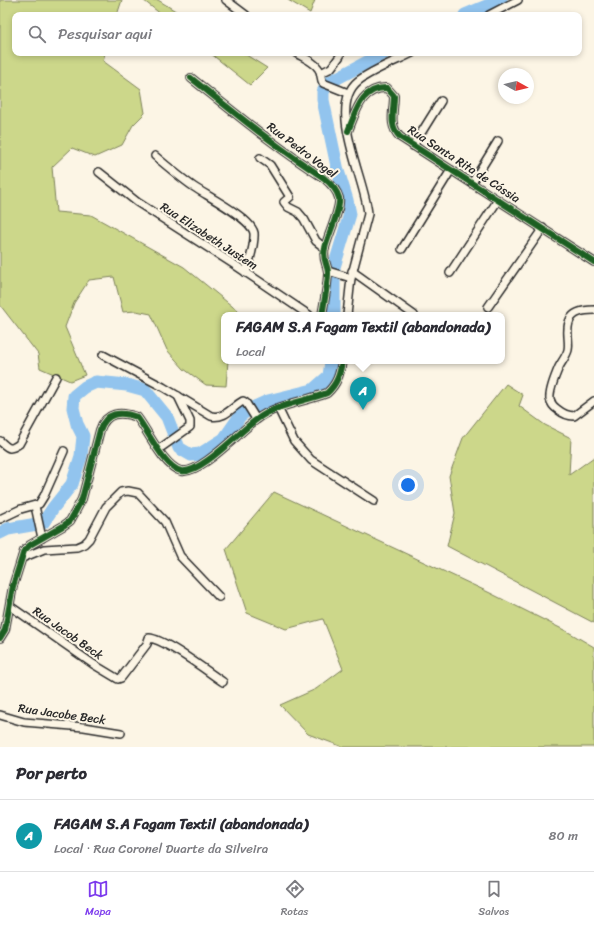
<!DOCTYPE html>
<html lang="pt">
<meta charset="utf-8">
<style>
body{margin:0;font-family:Sriracha,sans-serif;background:#f2f2f3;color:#2b2b33}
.compass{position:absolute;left:498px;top:68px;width:36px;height:36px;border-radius:50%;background:#fff;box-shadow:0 2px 6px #0003;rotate:98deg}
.you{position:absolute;left:408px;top:485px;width:14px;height:14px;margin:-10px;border:3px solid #fff;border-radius:50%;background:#1a73e8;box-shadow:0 0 0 6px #1a73e833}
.badge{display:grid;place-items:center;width:26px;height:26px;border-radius:50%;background:#7c3aed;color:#fff;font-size:13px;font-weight:700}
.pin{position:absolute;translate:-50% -33px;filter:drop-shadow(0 1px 2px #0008)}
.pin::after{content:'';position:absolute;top:21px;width:14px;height:12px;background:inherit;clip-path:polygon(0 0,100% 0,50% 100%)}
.popup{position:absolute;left:221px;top:312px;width:284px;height:52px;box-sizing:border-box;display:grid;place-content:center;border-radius:8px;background:#fff;filter:drop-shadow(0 1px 3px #0005);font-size:13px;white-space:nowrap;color:#7c7c81}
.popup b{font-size:15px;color:#2b2b33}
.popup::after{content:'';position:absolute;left:50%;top:100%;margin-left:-8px;border:8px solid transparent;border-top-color:#fff}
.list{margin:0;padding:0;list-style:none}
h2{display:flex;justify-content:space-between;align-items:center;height:52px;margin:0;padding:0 16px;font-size:17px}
h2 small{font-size:13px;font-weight:400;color:#7c7c81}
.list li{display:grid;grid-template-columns:26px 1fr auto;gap:12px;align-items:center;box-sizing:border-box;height:72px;padding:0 16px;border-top:1px solid #e1e1e2}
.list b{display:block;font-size:15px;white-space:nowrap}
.list p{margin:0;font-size:13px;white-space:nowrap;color:#7c7c81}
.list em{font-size:13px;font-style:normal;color:#7c7c81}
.icon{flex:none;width:22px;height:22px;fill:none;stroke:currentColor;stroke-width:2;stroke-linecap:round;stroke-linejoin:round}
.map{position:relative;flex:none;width:594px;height:747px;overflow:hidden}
.search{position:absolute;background:#fff;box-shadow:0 2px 6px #0003;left:12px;right:12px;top:12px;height:44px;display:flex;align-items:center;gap:10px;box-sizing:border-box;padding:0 14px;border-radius:8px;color:#7c7c81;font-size:15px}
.sheet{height:124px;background:#fff}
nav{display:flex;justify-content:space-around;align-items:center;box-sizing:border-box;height:56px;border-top:1px solid #e1e1e2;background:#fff;font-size:11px;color:#7c7c81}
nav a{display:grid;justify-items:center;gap:2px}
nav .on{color:#7c3aed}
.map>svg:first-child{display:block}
</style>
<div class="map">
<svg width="594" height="747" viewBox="0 0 594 747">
<rect width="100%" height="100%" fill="#fcf5e5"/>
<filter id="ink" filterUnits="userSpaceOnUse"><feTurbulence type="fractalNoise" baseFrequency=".025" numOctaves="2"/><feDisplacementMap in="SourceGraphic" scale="8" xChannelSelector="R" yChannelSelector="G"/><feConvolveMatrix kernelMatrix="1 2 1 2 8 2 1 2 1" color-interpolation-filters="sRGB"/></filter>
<g filter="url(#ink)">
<g fill="#ccd78a" stroke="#7c815a">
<polygon points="0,0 122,0 117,15 15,15 15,53 105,53 103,61 141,89 145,113 133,125 122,145 95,157 72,148 52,167 56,212 91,215 184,267 238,311 239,315 224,315 224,361 228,361 226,386 206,385 184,369 167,350 151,314 136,311 123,312 114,277 89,280 74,303 65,327 85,375 70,381 40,368 38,354 0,305"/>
<polygon points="143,0 158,0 182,15 162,15"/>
<polygon points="288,0 315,0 310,13"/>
<polygon points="210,53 243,53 267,68 250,85"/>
<polygon points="506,384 523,395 519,406 545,425 571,438 569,475 594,457 594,623 447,546 455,513 449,476 463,438"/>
<polygon points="274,492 488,592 570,633 594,647 594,747 343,747 308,734 280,705 316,689 343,669 323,619 286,629 247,613 226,549"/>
</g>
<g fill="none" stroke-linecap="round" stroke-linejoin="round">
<g stroke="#92c4ee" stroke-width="13">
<polyline points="465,15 501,0"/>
<polyline points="334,315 334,267 350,214 347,200 338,171 323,100 323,92 328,83 384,53"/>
<polyline points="0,533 8,529 43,523 53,508 72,484 81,456 83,436 77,424 73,408 74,396 85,387 96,382 127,385 145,390 167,417 179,448 191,455 200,454 224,439 240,416 248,410 268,401 313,390 329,376 331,361"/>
</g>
<g stroke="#2b2b2b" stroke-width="10">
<g id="minor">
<polyline points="226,0 246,15"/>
<polyline points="489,15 518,0"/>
<path d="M296,53C302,57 313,61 318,68C322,72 320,78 323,83L348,93"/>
<polyline points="321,73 331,68 340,56"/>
<path d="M191,78C235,113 277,148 324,178C330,183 337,190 339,198C341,209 328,235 325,248C322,259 327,263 328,272C328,284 324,303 322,315"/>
<path d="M348,131C356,112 361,87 387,88L394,96C394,111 388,125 400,137L594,262"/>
<polyline points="413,146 441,101"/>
<path d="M155,156C168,167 181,178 194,187C207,196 251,218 254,233C255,246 249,261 246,273"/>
<polyline points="260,158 270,165 290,197 284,202 288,207 298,212 304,219 316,241 325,248"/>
<polyline points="99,172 137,202 235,265 309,315"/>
<polyline points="472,183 498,141"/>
<polyline points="402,249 451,170"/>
<polyline points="328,271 351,278"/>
<polyline points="352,271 414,315"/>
<polyline points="450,273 498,200"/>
<polyline points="488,307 543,228"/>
<path d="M594,310C586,310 574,311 570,320C565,329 570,341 568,350C566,357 562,361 559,367C556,374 549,392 550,399C551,403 554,407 557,409C562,413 567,416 574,416L594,401"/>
<path d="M347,315L351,278L368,214C366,181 326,107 358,81C372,70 396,61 412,53"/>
<path d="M103,355L163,387L211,416C225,419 232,407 243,401L246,403L256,419"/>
<polyline points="278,408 294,441 311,460 374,501"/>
<path d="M0,441C8,448 9,451 19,444L56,377"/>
<polyline points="159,449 190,427 190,421 178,396"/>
<polyline points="35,506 42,538"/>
<polyline points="0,519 21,509 39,504 44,496 64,451"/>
<polyline points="22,558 44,549 77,547 84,544 89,539 106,507 121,492 128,491 138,493 165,522 180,556 219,597"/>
<path d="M10,606L93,664L118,679L121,678L147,644L149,638C165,639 207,671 223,682"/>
<path d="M0,638L5,630L13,586L24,551L30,545L63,526L70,521L74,514L82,499L100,430C106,412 120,411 137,417C148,431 164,467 181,471C200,475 240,431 256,420C276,404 304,402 327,393C337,384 340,374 342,361"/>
<polyline points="0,715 24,722 84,727 121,733"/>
</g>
</g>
<use href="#minor" stroke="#fcf5e5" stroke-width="7"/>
<g stroke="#fcf5e5" stroke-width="8">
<g id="cycleway">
<path d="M191,78C235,113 277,148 324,178C330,183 337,190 339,198C341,209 328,235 325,248C322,259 327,263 328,272C328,284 324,303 322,315"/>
<path d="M348,131C356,112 361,87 387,88L394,96C394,111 388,125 400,137L594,262"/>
<path d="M0,638L5,630L13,586L24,551L30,545L63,526L70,521L74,514L82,499L100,430C106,412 120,411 137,417C148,431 164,467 181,471C200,475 240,431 256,420C276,404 304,402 327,393C337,384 340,374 342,361"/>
</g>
</g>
<use href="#cycleway" stroke="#1b5e20" stroke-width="6"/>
</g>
</g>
<g text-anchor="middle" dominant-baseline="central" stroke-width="4" stroke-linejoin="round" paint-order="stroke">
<g font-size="12" fill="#2b2b2b" stroke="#fcf5e5">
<text transform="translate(302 150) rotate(37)">Rua Pedro Vogel</text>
<text transform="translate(464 164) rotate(33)">Rua Santa Rita de Cássia</text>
<text transform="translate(209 236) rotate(33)">Rua Elizabeth Justem</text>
<text transform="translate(68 633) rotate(35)">Rua Jacob Beck</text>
<text transform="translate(62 714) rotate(8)">Rua Jacobe Beck</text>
</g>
</g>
</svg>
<svg class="compass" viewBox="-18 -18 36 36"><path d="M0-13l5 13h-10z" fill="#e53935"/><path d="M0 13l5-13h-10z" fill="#7c7c81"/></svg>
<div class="you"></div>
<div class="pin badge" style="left:363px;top:410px;background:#0f9aa8">A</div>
<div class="popup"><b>FAGAM S.A Fagam Textil (abandonada)</b>Local</div>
<div class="search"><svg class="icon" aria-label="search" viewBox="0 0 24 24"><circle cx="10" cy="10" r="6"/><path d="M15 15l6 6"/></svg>Pesquisar aqui</div>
</div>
<section class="sheet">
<h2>Por perto<small></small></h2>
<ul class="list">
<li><span class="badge" style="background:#0f9aa8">A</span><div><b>FAGAM S.A Fagam Textil (abandonada)</b><p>Local · Rua Coronel Duarte da Silveira</p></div><em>80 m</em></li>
</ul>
</section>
<nav>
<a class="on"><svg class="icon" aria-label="map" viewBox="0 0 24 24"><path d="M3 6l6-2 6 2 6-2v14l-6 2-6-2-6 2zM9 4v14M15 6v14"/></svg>Mapa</a>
<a><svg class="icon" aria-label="directions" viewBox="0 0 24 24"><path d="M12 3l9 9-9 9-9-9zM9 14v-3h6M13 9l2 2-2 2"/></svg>Rotas</a>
<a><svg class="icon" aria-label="saved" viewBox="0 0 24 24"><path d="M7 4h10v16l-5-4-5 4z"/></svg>Salvos</a>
</nav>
